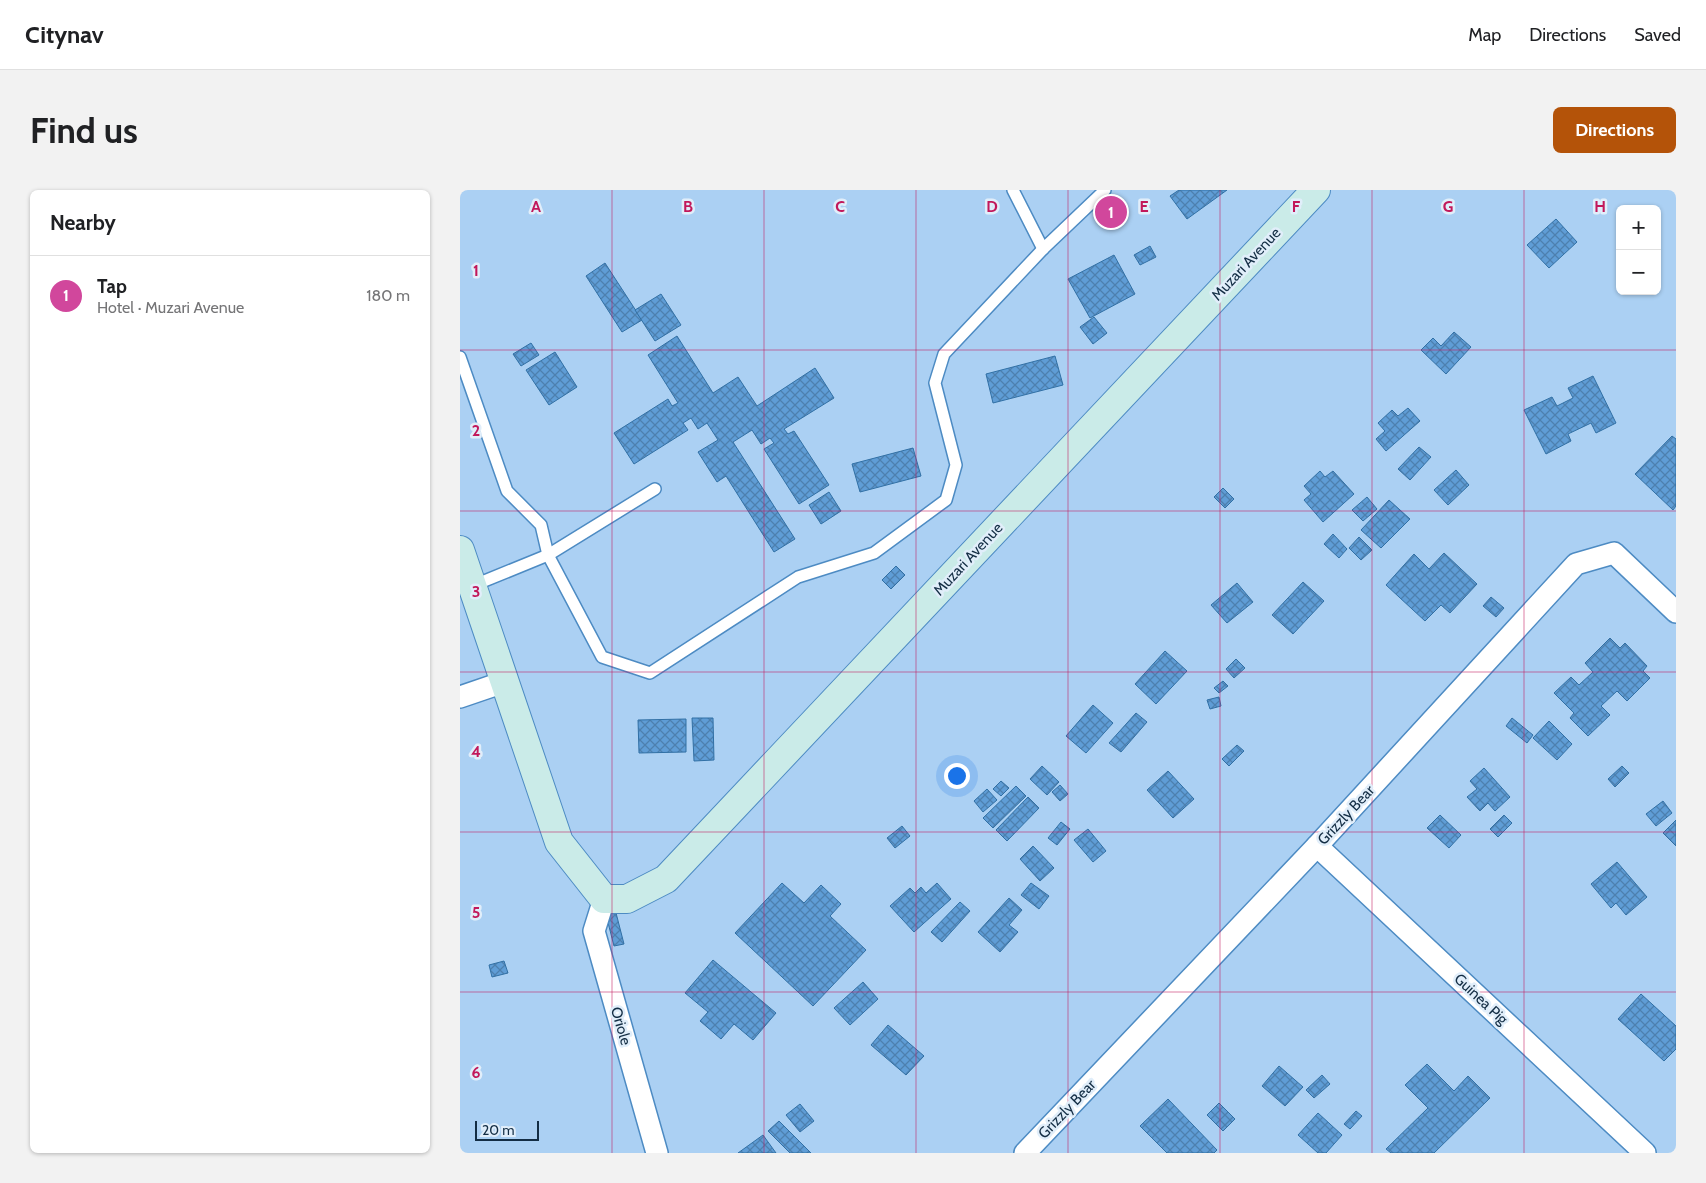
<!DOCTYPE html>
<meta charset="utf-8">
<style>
body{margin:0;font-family:Cabin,sans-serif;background:#f2f2f2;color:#202124}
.controls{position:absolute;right:15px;top:15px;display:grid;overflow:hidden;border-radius:8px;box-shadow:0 1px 4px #0004}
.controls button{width:45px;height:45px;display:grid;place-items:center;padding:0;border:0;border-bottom:1px solid #e0e0e0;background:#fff;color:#202124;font:25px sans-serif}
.scale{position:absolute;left:15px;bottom:12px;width:64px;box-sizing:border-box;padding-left:5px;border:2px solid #132d44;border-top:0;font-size:14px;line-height:18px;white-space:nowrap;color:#132d44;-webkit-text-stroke:4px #e1eefa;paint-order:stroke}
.you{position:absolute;left:496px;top:585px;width:18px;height:18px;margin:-12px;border:4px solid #fff;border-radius:50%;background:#1a73e8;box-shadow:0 0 0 8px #1a73e833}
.badge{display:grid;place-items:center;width:32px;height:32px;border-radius:50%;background:#b45309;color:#fff;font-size:16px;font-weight:700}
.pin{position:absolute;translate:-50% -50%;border:2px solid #fff;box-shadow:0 1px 5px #0006}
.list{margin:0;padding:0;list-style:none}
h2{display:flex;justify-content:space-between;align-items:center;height:65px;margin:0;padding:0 20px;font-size:21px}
h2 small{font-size:16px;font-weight:400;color:#757577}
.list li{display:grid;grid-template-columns:32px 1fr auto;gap:15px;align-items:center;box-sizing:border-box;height:80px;padding:0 20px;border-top:1px solid #e0e0e0}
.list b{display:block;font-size:19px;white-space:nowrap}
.list p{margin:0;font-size:16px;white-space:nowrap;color:#757577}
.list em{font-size:16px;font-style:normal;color:#757577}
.map{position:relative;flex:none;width:1216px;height:963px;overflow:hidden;border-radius:8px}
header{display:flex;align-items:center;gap:30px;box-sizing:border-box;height:70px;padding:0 25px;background:#fff;border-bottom:1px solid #e0e0e0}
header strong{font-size:24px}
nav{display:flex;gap:28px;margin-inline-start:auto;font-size:18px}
.intro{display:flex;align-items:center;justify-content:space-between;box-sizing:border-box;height:120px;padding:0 30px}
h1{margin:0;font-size:35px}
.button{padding:12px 22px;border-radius:8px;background:#b45309;color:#fff;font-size:18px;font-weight:700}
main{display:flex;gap:30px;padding:0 30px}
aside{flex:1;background:#fff;border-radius:8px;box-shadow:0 1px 4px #0004}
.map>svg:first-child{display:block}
</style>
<header>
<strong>Citynav</strong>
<nav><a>Map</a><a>Directions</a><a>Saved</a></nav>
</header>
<div class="intro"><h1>Find us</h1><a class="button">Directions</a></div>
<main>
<aside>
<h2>Nearby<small></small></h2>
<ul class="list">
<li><span class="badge" style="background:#d1479c">1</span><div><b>Tap</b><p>Hotel · Muzari Avenue</p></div><em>180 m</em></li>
</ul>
</aside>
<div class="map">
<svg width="1216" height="963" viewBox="0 0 1216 963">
<defs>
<pattern id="building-cross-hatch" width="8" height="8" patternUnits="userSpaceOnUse" patternTransform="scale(1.25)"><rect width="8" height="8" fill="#5f9dd6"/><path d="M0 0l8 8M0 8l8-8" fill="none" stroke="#4d80af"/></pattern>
</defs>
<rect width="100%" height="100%" fill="#abd0f3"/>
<g fill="url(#building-cross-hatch)" stroke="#3170a5">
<polygon points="719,0 767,0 727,29 710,6"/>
<polygon points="1096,29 1117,52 1089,78 1067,55"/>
<polygon points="690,56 696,67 680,75 674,65"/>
<polygon points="654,65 675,104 630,128 608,89"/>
<polygon points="145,73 182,130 162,142 126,86"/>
<polygon points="201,104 221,135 195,151 175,120"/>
<polygon points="634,127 647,143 633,154 620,137"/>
<polygon points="994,142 1011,157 986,184 961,160 973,148 981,156"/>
<polygon points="217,146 253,203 278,187 297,216 355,178 374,208 324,239 328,244 334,241 369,295 339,314 304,259 314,253 310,248 301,254 292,240 273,252 335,349 314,362 266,286 257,292 238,262 258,250 247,233 238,239 231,228 223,233 228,240 174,274 154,243 208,209 212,216 218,213 188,165"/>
<polygon points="71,153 79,165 61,176 53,164"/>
<polygon points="95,162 117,197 89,215 66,180"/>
<polygon points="595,166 603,195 533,213 526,184"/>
<polygon points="1133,186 1156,233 1136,243 1131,233 1108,244 1111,251 1086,264 1064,220 1092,207 1097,216 1113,208 1108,198"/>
<polygon points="948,218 960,231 926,261 916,249 925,241 918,233 932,220 938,226"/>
<polygon points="1212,246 1216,249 1216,316 1213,320 1175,284"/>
<polygon points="959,257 971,267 950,290 938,279"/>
<polygon points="453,258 461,286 400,302 392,274"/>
<polygon points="996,280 1009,295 988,315 974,300"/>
<polygon points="860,281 865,287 873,281 894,304 863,332 844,310 851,304 844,296"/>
<polygon points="763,298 774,309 765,318 754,307"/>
<polygon points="369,302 381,321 361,334 349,315"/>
<polygon points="907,307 917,319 903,331 892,320"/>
<polygon points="929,310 950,329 921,358 901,340"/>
<polygon points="873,344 887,359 879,368 864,354"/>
<polygon points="899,347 912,360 901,370 889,358"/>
<polygon points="984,363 1017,394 990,423 981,415 965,431 926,395 954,364 969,379"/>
<polygon points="436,376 445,385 431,399 422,390"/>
<polygon points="843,392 864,411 833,444 812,425"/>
<polygon points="777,393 793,412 767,433 751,415"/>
<polygon points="1031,407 1044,418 1036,427 1023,416"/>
<polygon points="1150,448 1160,458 1165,453 1187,476 1183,481 1190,488 1167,511 1157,501 1141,516 1150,525 1128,546 1110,528 1114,523 1094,503 1111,487 1119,495 1133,482 1125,473"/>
<polygon points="705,461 727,481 696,514 675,494"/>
<polygon points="776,469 785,478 774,488 766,479"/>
<polygon points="763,491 768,496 759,503 754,498"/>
<polygon points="759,507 761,516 750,519 747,510"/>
<polygon points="633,515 653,533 626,563 606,546"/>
<polygon points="676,523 687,532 661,562 649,553"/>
<polygon points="232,528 253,528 254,570 234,571"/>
<polygon points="1052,528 1073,545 1067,553 1046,536"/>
<polygon points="226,529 226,562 179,563 178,530"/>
<polygon points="1089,531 1112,554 1097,570 1073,548"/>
<polygon points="777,555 784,561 769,576 762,569"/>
<polygon points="582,576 599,592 587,605 570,589"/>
<polygon points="1162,576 1169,583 1155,597 1148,589"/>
<polygon points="1024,578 1050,607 1035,621 1028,613 1020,621 1007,607 1017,599 1010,591"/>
<polygon points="708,581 734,609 713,628 687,600"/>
<polygon points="541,591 549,598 541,606 533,599"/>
<polygon points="600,595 608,604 600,611 592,602"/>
<polygon points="556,596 566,606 533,638 523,628"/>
<polygon points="527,599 537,610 523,622 514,611"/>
<polygon points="568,607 579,618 547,651 536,640"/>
<polygon points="1203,611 1212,623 1196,636 1186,624"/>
<polygon points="980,625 1001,645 989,658 967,638"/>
<polygon points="1044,625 1052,633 1038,647 1030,639"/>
<polygon points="1216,630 1216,656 1203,643"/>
<polygon points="601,632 610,639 597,655 588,648"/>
<polygon points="442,636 450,646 435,658 427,648"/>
<polygon points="628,639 646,661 633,672 614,650"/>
<polygon points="573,656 594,678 580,691 560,669"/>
<polygon points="1157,672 1187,707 1166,725 1156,713 1151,718 1131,694"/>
<polygon points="322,693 344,713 361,695 381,714 370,726 406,760 353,816 275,743"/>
<polygon points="477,693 491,709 454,742 430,716 450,698 455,703 461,697 466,703"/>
<polygon points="571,693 589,706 579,719 561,705"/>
<polygon points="549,708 562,720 549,735 558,742 540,762 518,742"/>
<polygon points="500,712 510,721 482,752 471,742"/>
<polygon points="155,719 164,754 154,756 145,721"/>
<polygon points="253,770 316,823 293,850 274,834 261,849 240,831 248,822 225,803"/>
<polygon points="44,771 48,783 32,787 29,775"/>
<polygon points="403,792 418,809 390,835 374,818"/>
<polygon points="1181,804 1216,836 1216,859 1204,871 1158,829"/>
<polygon points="428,835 464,866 446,885 411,855"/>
<polygon points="967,874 994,901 1008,886 1030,908 974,963 931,963 926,959 968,918 945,895"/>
<polygon points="819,876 843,897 825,916 802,896"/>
<polygon points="862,885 870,894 854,908 846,900"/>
<polygon points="708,909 757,960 754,963 707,963 680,936"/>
<polygon points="759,913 775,929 763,941 747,925"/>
<polygon points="340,914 354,931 340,942 326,925"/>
<polygon points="896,921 902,926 890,939 884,934"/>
<polygon points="858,923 882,945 866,963 858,963 838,945"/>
<polygon points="319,931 351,963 330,963 308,941"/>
<polygon points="303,945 316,963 278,963"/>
</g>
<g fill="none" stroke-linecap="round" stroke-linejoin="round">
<g stroke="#4d8bc3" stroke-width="14">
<g id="lane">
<polyline points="553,0 583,59"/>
<polyline points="0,167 47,301 81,335 88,365 142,467 190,483 338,387 414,363 486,310 496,275 475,193 484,164 583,59 645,0"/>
<polyline points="12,396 88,365 195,299"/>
</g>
</g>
<g stroke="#4d8bc3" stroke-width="24">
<g id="street">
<polyline points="0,507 44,492"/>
<polyline points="857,656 1185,963"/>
<polyline points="144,709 134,741 197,963"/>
<polyline points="565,963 857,656 1116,374 1154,363 1216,422"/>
</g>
</g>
<g stroke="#4d8bc3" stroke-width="30">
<polyline id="secondary" points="0,360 99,652 144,709 167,709 206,689 856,0"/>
</g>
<use href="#lane" stroke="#fff" stroke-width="11"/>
<use href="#street" stroke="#fff" stroke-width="21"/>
<use href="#secondary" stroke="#caebe8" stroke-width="28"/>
</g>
<path fill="none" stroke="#c2185b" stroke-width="1" stroke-opacity="0.55" d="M152,0V963M304,0V963M456,0V963M608,0V963M760,0V963M912,0V963M1064,0V963M0,160H1216M0,321H1216M0,482H1216M0,642H1216M0,802H1216"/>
<g text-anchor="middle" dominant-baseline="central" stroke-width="5" stroke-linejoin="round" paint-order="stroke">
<g font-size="15" fill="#132d44" stroke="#e1eefa">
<text transform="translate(786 74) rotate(-47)">Muzari Avenue</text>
<text transform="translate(508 369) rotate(-47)">Muzari Avenue</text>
<text transform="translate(886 625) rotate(-47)">Grizzly Bear</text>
<text transform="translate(1021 809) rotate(43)">Guinea Pig</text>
<text transform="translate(161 836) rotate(74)">Oriole</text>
<text transform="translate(607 919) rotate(-46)">Grizzly Bear</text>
</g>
</g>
<g font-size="16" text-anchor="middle" font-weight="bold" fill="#c2185b" stroke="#e1eefa" stroke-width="5" stroke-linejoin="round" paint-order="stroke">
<text x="76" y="22">A</text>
<text x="228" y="22">B</text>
<text x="380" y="22">C</text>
<text x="532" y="22">D</text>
<text x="684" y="22">E</text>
<text x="836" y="22">F</text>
<text x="988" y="22">G</text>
<text x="1140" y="22">H</text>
<text x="16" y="86">1</text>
<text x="16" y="246">2</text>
<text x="16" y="407">3</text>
<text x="16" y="567">4</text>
<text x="16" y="728">5</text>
<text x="16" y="888">6</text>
</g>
</svg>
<div class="controls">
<button>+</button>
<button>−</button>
</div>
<div class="scale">20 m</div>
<div class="you"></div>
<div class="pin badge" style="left:651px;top:22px;background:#d1479c">1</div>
</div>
</main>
